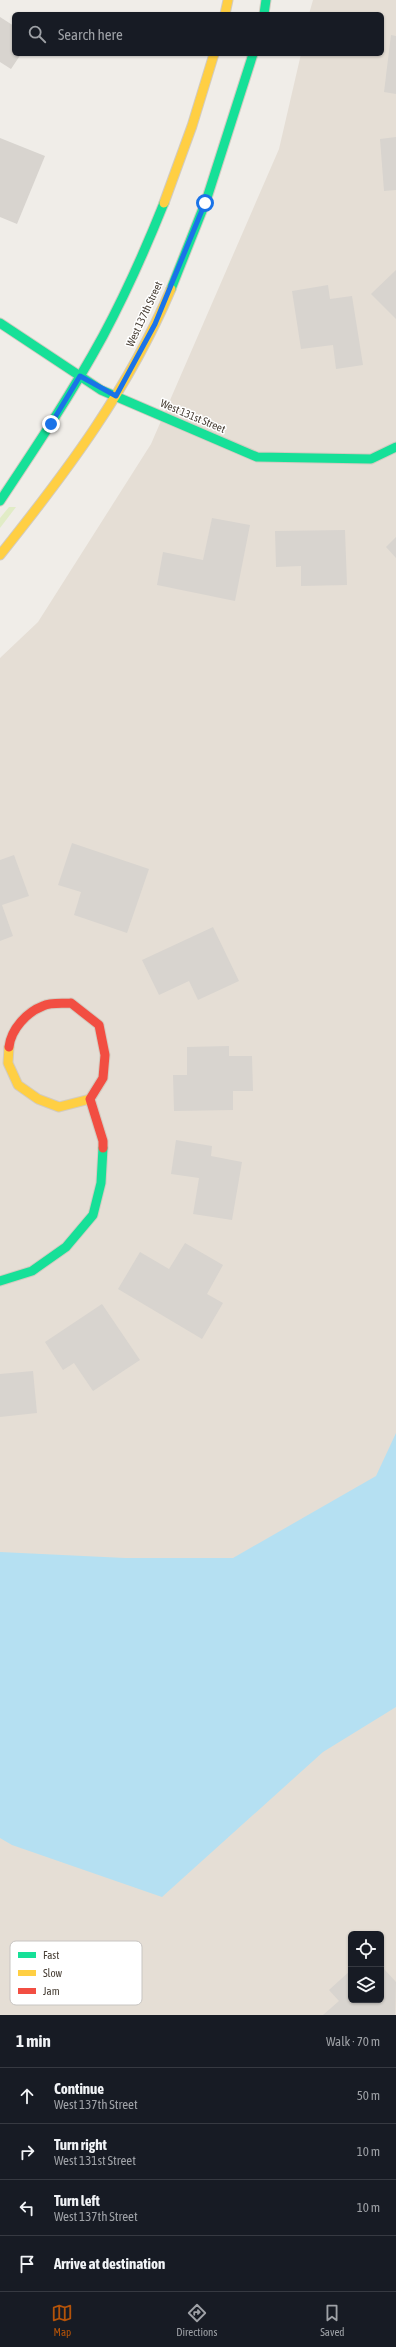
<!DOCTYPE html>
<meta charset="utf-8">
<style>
body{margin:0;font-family:"Asap Condensed",sans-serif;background:#20242c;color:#f1f3f6}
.controls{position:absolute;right:12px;bottom:12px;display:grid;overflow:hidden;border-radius:6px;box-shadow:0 1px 3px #0004}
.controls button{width:36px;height:36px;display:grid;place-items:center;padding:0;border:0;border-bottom:1px solid #363941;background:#171b24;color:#f1f3f6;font:20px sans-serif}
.stop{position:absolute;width:12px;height:12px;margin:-9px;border:3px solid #1a73e8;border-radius:50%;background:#fff}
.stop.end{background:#1a73e8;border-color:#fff;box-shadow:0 1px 4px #0008}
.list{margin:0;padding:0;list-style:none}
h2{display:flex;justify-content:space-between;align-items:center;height:52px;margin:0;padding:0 16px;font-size:17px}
h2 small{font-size:13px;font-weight:400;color:#9ea1a6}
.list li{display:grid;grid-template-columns:26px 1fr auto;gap:12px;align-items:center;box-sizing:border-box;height:56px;padding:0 16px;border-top:1px solid #363941}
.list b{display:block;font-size:15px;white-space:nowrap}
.list p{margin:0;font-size:13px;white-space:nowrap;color:#9ea1a6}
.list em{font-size:13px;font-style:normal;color:#9ea1a6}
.icon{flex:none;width:22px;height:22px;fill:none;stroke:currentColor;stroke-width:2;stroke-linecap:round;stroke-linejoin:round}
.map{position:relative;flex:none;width:396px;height:2015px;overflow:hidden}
.search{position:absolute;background:#171b24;box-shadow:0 1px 3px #0004;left:12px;right:12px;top:12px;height:44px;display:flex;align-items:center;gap:10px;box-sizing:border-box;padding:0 14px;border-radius:6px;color:#9ea1a6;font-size:15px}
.sheet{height:276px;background:#171b24}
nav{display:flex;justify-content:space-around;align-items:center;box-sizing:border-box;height:56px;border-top:1px solid #363941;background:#171b24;font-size:11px;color:#9ea1a6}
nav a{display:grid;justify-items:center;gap:2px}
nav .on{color:#b45309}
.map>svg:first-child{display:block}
</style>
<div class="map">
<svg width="396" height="2015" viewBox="0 0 396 2015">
<rect width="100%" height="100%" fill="#f0ede8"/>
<path fill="#e5ded5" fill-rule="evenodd" d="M313,0H396V2015H0V658L38,622L151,444L279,149L301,54H382V14H309ZM351,1934H381V2000H351Z"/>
<polygon fill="#e1ecc6" points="9,507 16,507 0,528 0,518"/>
<polygon fill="#b5e0f2" points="396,1433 396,1707 323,1752 162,1897 12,1845 0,1838 0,1552 125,1558 233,1558 376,1476"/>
<g fill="#d8d4cf">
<polygon points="0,17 14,26 14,54 21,54 11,69 0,62"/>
<polygon points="391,35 396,36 396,94 384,92"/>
<polygon points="396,137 396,190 384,191 380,139"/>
<polygon points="0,138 45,156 17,224 0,217"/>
<polygon points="396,270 396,319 371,294"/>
<polygon points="328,285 330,299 352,296 363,365 336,369 333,345 301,349 292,291"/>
<polygon points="212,518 250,525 235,601 157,585 163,552 203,560"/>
<polygon points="345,530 347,585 301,586 301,566 276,567 275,531"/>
<polygon points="396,537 396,558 386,547"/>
<polygon points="72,843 149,869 127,933 74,915 81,892 58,885"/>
<polygon points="14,855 29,896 2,905 13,936 0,941 0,860"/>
<polygon points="213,927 239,981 198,1000 189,981 159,995 142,960"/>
<polygon points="229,1046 229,1056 252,1056 253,1091 233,1091 233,1110 174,1111 173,1075 187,1075 187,1047"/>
<polygon points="176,1140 212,1146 211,1156 242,1162 232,1220 193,1214 199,1178 171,1174"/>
<polygon points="185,1243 223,1265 207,1294 223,1303 202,1339 118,1289 140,1252 169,1269"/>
<polygon points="102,1304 140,1360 93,1391 74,1363 63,1370 45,1342"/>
<polygon points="33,1371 37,1413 0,1417 0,1374"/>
<polygon points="384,1969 396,1982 395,2015 323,2015 339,2001 329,1990 351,1970 351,2000 381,2000 381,1971"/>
</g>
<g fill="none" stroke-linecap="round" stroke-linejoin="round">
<g stroke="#d2cbc0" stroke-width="11">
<g id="fast">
<polyline points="264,14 266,0"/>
<polyline points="171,289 206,201 253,54"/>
<polyline points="0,323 101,390 257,457 371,459 396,447"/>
<path d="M0,501C36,447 72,393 103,336C126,293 146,248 164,203"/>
<polyline points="0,1281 32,1271 66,1247 93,1215 101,1183 103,1148"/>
</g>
</g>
<g stroke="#d2cbc0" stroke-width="11">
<g id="slow">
<polyline points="225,14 228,0"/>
<polyline points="164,203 192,126 214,54"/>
<path d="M0,555C68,470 128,390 171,289"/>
<polyline points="9,1047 8,1063 18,1085 38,1099 59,1107 90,1099"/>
</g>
</g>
<g stroke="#d2cbc0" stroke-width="11">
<path id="jam" d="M9,1047C11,1029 27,1012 43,1006C51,1002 63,1004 71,1003L99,1025L105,1055L103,1078L90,1099L103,1141V1148"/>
</g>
<use href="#fast" stroke="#16e098" stroke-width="9"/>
<use href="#slow" stroke="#ffcf43" stroke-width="9"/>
<use href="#jam" stroke="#f24e42" stroke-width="9"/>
</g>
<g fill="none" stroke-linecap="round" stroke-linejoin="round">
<polyline stroke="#1a73e8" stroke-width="5" points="51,424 80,376 116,396 155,324 205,203"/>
</g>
<g text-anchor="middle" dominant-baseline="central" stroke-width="3" stroke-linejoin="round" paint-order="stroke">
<g font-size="11" fill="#473e34" stroke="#fff">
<text transform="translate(144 314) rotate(-65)">West 137th Street</text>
<text transform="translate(193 416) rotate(23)">West 131st Street</text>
</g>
</g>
<rect x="10" y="1941" width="132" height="64" rx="6" fill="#fff" stroke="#c8c5c2" stroke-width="1"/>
<rect x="18" y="1952" width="18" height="6" fill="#16e098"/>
<rect x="18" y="1970" width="18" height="6" fill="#ffcf43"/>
<rect x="18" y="1988" width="18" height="6" fill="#f24e42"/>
<g font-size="11" fill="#473e34">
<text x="43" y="1959">Fast</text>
<text x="43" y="1977">Slow</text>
<text x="43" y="1995">Jam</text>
</g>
</svg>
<div class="controls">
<button><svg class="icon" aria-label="locate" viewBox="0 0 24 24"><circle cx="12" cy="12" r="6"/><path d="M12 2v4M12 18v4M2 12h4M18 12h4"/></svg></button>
<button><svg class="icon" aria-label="layers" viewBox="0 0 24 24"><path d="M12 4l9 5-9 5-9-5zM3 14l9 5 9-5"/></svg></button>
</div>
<div class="stop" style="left:205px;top:203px"></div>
<div class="stop end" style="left:51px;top:424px"></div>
<div class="search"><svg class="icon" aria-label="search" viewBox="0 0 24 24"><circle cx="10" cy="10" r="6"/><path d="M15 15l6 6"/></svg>Search here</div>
</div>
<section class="sheet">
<h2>1 min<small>Walk · 70 m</small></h2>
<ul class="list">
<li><svg class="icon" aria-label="ahead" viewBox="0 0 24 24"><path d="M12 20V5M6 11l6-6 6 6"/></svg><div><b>Continue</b><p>West 137th Street</p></div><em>50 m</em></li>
<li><svg class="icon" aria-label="right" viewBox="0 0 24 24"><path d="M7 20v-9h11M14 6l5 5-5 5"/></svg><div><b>Turn right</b><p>West 131st Street</p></div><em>10 m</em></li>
<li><svg class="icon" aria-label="left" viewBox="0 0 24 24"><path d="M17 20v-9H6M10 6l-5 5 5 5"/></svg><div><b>Turn left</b><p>West 137th Street</p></div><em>10 m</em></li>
<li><svg class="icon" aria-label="arrive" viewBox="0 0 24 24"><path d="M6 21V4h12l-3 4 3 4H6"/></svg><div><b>Arrive at destination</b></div></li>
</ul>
</section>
<nav>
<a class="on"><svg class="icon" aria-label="map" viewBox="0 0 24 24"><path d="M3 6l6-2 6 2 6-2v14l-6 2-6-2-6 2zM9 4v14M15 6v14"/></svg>Map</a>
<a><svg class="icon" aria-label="directions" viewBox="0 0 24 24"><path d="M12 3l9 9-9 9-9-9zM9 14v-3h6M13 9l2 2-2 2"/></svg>Directions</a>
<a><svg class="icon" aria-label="saved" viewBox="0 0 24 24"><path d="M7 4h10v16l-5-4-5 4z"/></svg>Saved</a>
</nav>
